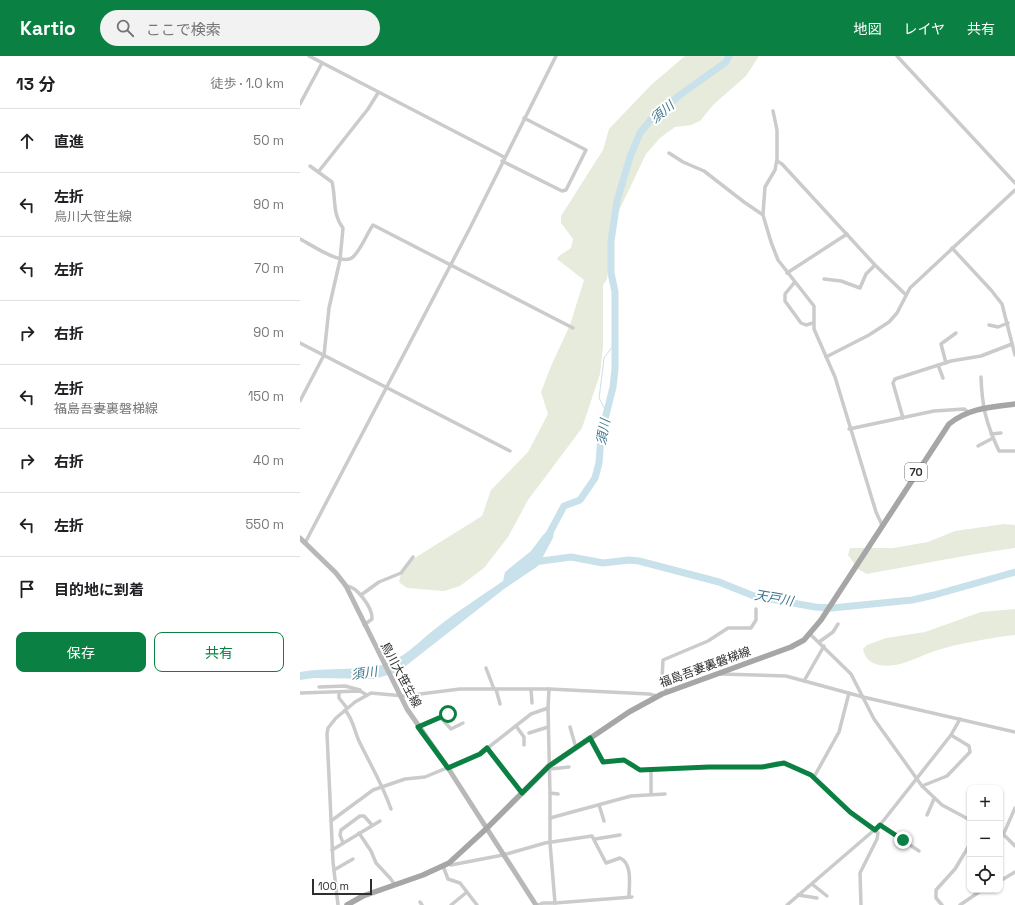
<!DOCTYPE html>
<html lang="ja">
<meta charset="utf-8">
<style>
body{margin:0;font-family:"Space Grotesk","Noto Sans JP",sans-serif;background:#f2f2f2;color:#202124}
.controls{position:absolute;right:12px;bottom:12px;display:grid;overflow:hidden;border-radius:8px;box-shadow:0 1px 3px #0004}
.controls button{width:36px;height:36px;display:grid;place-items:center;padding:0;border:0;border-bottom:1px solid #e0e0e0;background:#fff;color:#202124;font:20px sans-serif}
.scale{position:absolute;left:12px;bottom:10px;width:60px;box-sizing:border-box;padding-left:4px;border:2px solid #2e2e2e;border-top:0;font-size:11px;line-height:14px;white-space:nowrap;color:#2e2e2e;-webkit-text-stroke:3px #fff;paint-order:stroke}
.stop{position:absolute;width:12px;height:12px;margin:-9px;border:3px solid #0b8043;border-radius:50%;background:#fff}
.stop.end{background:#0b8043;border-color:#fff;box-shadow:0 1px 4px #0008}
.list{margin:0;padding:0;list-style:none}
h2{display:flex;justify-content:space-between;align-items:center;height:52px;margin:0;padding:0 16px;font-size:17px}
h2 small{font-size:13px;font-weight:400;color:#757577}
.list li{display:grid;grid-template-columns:26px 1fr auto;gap:12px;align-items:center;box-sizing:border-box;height:64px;padding:0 16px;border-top:1px solid #e0e0e0}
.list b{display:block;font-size:15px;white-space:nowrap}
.list p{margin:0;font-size:13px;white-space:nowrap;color:#757577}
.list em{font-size:13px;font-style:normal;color:#757577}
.actions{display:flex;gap:8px;padding:12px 16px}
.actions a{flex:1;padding:9px 0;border:1px solid #0b8043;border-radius:8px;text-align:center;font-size:14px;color:#0b8043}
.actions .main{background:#0b8043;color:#fff}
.icon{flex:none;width:22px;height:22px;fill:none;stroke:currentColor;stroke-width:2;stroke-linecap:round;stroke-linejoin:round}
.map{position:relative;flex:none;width:715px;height:849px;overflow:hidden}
header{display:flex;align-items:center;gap:24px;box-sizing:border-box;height:56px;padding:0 20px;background:#0b8043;color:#fff}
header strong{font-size:19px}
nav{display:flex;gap:22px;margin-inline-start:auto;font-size:14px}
.search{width:280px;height:36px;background:#f2f2f2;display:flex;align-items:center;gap:10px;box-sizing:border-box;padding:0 14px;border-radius:22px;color:#757577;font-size:15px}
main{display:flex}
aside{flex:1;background:#fff}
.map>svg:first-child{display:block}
</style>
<header>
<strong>Kartio</strong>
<div class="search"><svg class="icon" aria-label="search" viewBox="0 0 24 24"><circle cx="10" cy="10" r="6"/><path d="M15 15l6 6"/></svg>ここで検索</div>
<nav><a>地図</a><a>レイヤ</a><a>共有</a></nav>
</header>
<main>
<aside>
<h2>13 分<small>徒歩 · 1.0 km</small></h2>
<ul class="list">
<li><svg class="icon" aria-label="ahead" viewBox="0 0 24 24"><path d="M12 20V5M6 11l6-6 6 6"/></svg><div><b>直進</b></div><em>50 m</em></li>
<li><svg class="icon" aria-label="left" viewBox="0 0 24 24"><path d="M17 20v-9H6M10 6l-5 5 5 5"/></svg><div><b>左折</b><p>鳥川大笹生線</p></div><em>90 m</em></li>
<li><svg class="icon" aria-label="left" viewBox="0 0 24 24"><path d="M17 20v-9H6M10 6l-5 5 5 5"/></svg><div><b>左折</b></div><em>70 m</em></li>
<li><svg class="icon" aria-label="right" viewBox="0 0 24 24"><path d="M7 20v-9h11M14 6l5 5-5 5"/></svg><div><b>右折</b></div><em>90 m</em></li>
<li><svg class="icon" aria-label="left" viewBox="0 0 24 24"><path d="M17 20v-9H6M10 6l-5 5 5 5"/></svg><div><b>左折</b><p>福島吾妻裏磐梯線</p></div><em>150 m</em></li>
<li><svg class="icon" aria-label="right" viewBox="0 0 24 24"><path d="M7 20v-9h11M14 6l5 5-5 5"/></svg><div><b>右折</b></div><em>40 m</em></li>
<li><svg class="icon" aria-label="left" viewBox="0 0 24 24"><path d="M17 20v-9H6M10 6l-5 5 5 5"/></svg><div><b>左折</b></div><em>550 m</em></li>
<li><svg class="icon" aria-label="arrive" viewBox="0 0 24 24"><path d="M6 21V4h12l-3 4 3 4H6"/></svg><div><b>目的地に到着</b></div></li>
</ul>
<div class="actions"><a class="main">保存</a><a>共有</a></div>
</aside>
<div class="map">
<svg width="715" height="849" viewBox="0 0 715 849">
<rect width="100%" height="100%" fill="#fff"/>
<g fill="#e6ebdc">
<polygon points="385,0 459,0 446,20 413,49 400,65 391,69 375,71 360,82 346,98 314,165 307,223 303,229 303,290 300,318 282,372 228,444 208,481 184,512 160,530 144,535 107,532 99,526 101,518 113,503 182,460 191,434 228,396 248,358 241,336 251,310 270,269 284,224 257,203 259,200 271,192 273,183 261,167 261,160 303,94 309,73 351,29"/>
<path d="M704,468L715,469V492C665,499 616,509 567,518L558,513L548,499L550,492H593L628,486L655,475Z"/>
<path d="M715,553V579C689,582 648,589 624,599C610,605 595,612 579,609C570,607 565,602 563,593L567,589L586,582L625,576L681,556Z"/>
</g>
<path fill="#c9e1ea" d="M255,468L253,482L238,510L204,533L98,616L74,623L14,622L0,624V616C27,611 57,615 82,609C104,603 118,586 135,573C156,556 180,541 203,525L205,516L231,495L243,479Z"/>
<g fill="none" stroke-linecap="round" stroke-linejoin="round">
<polyline stroke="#c9e1ea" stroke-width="1" points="306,355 299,342 303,311 304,302 315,287"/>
<g stroke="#c9e1ea" stroke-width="7">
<polyline points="249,478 264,450 280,444 295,422 299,407 301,379 313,331 315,313 315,236 311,217 311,185 317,145 330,101 340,77 353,61 380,39 426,6 429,0"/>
<polyline points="234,506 271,501 303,507 329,504 339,505 419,526 454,540 515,551 532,552 612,544 634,539 715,516"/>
</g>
<g stroke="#cbcbcb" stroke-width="3.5">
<polyline points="9,0 204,101"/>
<polyline points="597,0 715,127"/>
<polyline points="0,48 22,7"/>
<polyline points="369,97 383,106 404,115 444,146 463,159 471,186 478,204 514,250 514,273 535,321 576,456 582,469"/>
<polyline points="202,105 262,135 266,134 286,94 224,62"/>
<polyline points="477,105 482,108 575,209 605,238"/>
<polyline points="19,115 68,53 78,37"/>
<polyline points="463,158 465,131 475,114 477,103 477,74 473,55"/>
<path d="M0,183C12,189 43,211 53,201C62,192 66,179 73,169L273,272"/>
<polyline points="652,192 691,234 702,248 715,299"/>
<polyline points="487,217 547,178"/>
<polyline points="524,223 541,225 560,232 566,218 575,209"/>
<polyline points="494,227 485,238 485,245 501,267 506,269 513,267"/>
<polyline points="689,269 698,271 708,267"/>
<polyline points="0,287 210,395"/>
<polyline points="526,301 569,279 589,266 597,257 610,232 715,134"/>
<polyline points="646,307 641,288 656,277"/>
<polyline points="638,309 643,322"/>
<path d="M681,321C682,351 686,367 699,395H715"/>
<path d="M0,345L24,299L29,252L40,204L43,172C32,158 36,142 32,126L10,110"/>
<polyline points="603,362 593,327 595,323 651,305 681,300 712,288"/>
<polyline points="549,373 634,355 664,353 668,356"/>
<polyline points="691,378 701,377"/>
<polyline points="678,390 693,382"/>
<polyline points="5,487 170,172 256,0"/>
<path d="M45,530C57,529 73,553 72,563L64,569"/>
<polyline points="61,539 79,526 101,517 113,501"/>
<polyline points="510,578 551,618 574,663 622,730 642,749 670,764"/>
<polyline points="519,586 533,576 538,568"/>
<polyline points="186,612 194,633"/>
<polyline points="419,618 486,620 563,641 715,676"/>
<polyline points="504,625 524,590"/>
<polyline points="19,631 45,630 60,634"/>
<polyline points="196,633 200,648"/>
<polyline points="231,633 232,647"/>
<polyline points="249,633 248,652 250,737"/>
<polyline points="39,636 39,642 47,652"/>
<polyline points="367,636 362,623 363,604 408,585 428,572 451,572 456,564 456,553"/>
<polyline points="0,637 60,635 67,639"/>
<path d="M45,654C53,663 54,674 59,685C71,710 82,727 91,753"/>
<polyline points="139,662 148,658 147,652"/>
<polyline points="216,670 224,681 224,689"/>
<polyline points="118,671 138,662 142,663 151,673 163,667"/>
<polyline points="270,671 276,692"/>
<polyline points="229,677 248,671"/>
<polyline points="290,682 303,706 324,704 340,714 409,711 462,711 477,707 487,708 511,719 550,756 578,777 577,783 560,817 561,849"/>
<polyline points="187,691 222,737"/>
<polyline points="250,713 269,711"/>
<polyline points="351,713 351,738"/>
<polyline points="514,721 539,676 549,637"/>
<polyline points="622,730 647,720 670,696 669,690 651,679"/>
<polyline points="299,749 304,765"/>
<polyline points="627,759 634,743"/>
<polyline points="250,762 331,740 365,738"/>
<polyline points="31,765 73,734 105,723 125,721 180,698 231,658 248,652"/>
<polyline points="580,769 619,795"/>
<polyline points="700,775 715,790"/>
<polyline points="59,777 71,795 76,807 90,822 95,829"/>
<polyline points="704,777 715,752"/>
<polyline points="295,783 320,779"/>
<polyline points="43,787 40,779 41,774 60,760 64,760 72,769"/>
<polyline points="32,794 80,765"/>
<path d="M149,807L151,809L203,799L245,787L292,780L306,807L320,802C333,808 329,829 329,841"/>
<polyline points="143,810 148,823 160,827 177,849"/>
<polyline points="34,814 53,803"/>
<polyline points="700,825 715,816"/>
<polyline points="512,828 527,840"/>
<polyline points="498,839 517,842"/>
<polyline points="120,846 122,849"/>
<polyline points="255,847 332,841"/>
<polyline points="38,849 33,806 27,678 28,672 36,662 55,646 71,637 104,640 160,633 249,633 349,638 357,640"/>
<polyline points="151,849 167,836"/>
<polyline points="238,849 243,847 255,847 250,787 250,737 258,738"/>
<polyline points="487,849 580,769 651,679 660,663"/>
<polyline points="642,849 636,842 636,834 655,813 670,788"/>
<polyline points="660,849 682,834"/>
</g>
<polyline stroke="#b8b8b8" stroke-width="5" points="0,482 36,517 46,530 107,653 148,712 236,849"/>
<path stroke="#a6a6a6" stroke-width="5.5" d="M47,849L63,840L123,819L149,807L186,773L249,710L329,656L362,638L491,591L504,584L521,564L649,368C668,352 691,351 715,348"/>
</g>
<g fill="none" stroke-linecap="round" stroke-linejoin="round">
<polyline stroke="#0b8043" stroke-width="5" points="148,658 118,671 148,712 180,698 187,692 222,737 249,710 290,682 303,706 324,704 340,714 409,711 462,711 484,707 511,719 550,756 575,774 580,769 603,784"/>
</g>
<g text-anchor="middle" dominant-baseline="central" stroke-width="4" stroke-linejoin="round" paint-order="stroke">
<rect fill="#fff" stroke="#6d6d6d" stroke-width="1" x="605" y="407" width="22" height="18" rx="3"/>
<g font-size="11" font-weight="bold" fill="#2e2e2e">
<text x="616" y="416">70</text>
</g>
<g font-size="12" fill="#2e2e2e" stroke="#fff">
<text transform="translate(405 611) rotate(-20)">福島吾妻裏磐梯線</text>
<text transform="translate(101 619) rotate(62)">鳥川大笹生線</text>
</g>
<g font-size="13" font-style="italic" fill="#3f778d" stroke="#fff">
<text transform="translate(362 56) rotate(-40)">須川</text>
<text transform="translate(303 376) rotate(-80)">須川</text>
<text transform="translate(474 542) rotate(10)">天戸川</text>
<text transform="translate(64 617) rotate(-8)">須川</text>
</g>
</g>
</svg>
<div class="controls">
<button>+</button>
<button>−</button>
<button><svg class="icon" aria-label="locate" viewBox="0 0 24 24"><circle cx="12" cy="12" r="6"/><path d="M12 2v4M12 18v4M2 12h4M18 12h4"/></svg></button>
</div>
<div class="scale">100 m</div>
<div class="stop" style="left:148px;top:658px"></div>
<div class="stop end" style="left:603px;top:784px"></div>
</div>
</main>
